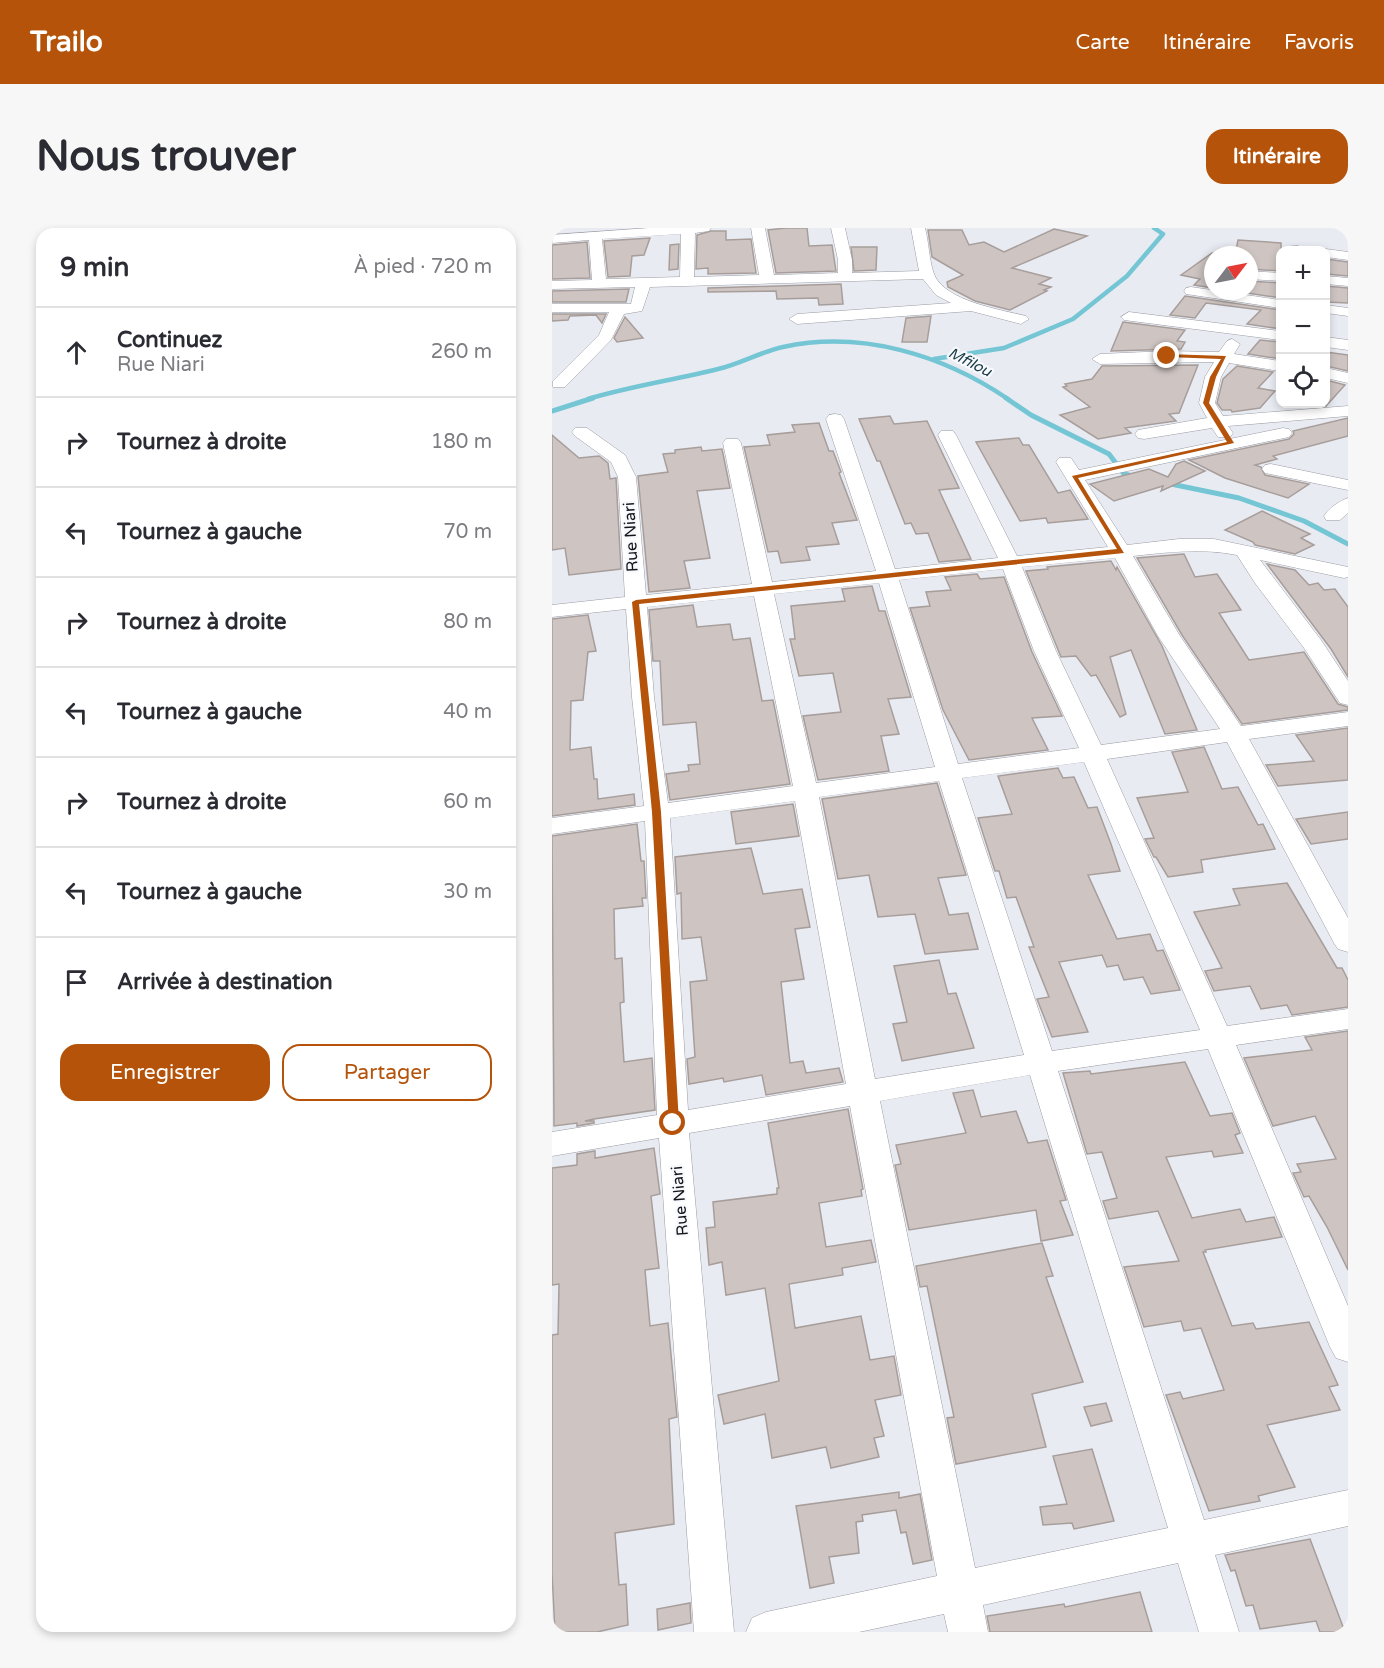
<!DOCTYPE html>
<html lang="fr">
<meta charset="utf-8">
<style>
body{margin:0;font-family:"Varela Round",sans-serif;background:#f7f7f7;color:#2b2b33}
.controls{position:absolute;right:18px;top:18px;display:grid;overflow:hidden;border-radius:12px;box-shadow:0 3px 9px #0003}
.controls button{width:54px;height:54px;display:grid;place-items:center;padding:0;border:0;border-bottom:2px solid #e1e1e2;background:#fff;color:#2b2b33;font:30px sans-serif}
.compass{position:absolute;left:652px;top:18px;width:54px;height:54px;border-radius:50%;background:#fff;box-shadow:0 3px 9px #0003;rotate:58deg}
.stop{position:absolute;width:18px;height:18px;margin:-14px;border:4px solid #b45309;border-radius:50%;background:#fff}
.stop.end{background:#b45309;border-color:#fff;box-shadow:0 2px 6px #0008}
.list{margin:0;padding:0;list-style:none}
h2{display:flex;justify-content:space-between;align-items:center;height:78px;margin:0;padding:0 24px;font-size:26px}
h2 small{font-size:20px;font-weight:400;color:#7c7c81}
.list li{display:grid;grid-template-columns:39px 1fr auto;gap:18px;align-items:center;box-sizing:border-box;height:90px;padding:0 24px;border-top:2px solid #e1e1e2}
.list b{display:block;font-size:22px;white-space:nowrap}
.list p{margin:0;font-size:20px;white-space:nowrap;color:#7c7c81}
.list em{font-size:20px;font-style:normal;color:#7c7c81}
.actions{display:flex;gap:12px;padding:18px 24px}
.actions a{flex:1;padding:14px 0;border:2px solid #b45309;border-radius:18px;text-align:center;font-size:21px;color:#b45309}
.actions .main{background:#b45309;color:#fff}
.icon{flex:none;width:33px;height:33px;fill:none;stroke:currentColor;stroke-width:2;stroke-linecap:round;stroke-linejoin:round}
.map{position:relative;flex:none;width:796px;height:1404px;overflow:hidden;border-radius:18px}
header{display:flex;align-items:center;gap:36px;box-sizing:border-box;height:84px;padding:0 30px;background:#b45309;color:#fff}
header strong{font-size:28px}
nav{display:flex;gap:33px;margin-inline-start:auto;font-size:21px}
.intro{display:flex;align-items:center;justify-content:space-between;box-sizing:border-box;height:144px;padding:0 36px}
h1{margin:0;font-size:42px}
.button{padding:15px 27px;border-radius:18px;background:#b45309;color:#fff;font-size:21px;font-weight:700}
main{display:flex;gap:36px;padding:0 36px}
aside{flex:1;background:#fff;border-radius:18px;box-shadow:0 3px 9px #0003}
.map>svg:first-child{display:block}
</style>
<header>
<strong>Trailo</strong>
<nav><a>Carte</a><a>Itinéraire</a><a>Favoris</a></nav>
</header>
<div class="intro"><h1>Nous trouver</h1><a class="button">Itinéraire</a></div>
<main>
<aside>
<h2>9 min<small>À pied · 720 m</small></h2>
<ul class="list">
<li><svg class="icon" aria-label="ahead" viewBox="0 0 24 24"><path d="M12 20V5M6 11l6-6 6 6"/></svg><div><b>Continuez</b><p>Rue Niari</p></div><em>260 m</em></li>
<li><svg class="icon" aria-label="right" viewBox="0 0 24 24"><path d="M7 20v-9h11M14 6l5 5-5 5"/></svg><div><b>Tournez à droite</b></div><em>180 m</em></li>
<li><svg class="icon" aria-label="left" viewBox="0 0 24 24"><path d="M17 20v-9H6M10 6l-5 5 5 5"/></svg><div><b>Tournez à gauche</b></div><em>70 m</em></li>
<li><svg class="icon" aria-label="right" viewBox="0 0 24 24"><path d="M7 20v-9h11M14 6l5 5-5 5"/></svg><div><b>Tournez à droite</b></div><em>80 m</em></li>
<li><svg class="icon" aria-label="left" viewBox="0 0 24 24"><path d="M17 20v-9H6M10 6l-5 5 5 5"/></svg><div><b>Tournez à gauche</b></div><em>40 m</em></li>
<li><svg class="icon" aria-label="right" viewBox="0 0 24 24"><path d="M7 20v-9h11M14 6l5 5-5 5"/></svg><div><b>Tournez à droite</b></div><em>60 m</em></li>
<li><svg class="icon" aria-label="left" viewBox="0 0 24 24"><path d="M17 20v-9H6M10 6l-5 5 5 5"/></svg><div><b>Tournez à gauche</b></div><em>30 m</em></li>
<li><svg class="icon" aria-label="arrive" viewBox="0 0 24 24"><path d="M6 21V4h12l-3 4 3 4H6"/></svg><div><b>Arrivée à destination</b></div></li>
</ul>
<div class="actions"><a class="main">Enregistrer</a><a>Partager</a></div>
</aside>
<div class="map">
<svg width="796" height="1404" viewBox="0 0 796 1404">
<rect width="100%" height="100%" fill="#e9ebf3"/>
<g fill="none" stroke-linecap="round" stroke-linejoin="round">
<g stroke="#75c6d4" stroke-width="4.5">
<polyline points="382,131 452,120 521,91 575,48 611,6 602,0"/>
<path d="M36,171C79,158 122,152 166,141C188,136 208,124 231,119C310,102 391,127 456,171"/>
</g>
<g stroke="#75c6d4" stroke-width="5">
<polyline points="454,170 479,187 557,226 572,246 581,248"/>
<polyline points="0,183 41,170"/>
<polyline points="614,255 687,270 752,293 796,316"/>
</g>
</g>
<g fill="#cec5c2" stroke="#a79e9b" stroke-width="1.5">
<polygon points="234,0 255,0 257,18 280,17 284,43 224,45 216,2"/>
<polygon points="502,1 535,8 460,40 499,50 487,56 499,59 492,62 495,63 458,82 423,73 396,59 395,54 411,47 380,29 376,2 410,2 417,17 432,14 452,24"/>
<polygon points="159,3 174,3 174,12 199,11 204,45 156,46 156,40 144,41 145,7"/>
<polygon points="98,10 92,27 80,28 78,48 56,49 52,13"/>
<polygon points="686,12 729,15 729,43 697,41 697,27 683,27"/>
<polygon points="35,14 38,50 0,51 0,17"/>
<polygon points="127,16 126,41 117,42 118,17"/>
<polygon points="299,19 325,19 324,42 302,43"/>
<polygon points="660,25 673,27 661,27 661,60 642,57 648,51 629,47"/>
<polygon points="774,31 796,34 796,48 774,46"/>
<polygon points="697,53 729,55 729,70 682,63 697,63"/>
<polygon points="289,56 291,76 267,77 266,70 225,71 224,63 156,64 156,60"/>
<polygon points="774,58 796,60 796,75 775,74"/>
<polygon points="77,61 74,74 0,74 0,63"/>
<polygon points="633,68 729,82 729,101 695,96 709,82 654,75 643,90 618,87"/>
<polygon points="0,86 54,86 50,95 44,87 18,88 16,92 0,93"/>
<polygon points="379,88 375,114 350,114 354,90"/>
<polygon points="73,89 91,110 65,114 62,110"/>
<polygon points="571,94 633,102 625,113 633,114 629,121 559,123"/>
<polygon points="708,112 729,114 729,131 696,126"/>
<polygon points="774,124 796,127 796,143 774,138"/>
<polygon points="646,137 627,185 617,186 624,193 573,200 579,205 546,211 508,187 538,179 511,159 515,158 513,156 540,151 550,138"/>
<polygon points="685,138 721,144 706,160 723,163 708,180 680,184 679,182 670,182 665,175 671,151"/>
<polygon points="774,152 793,157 774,178"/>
<polygon points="338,188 342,196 375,193 407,260 387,262 419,331 387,334 376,305 364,306 359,295 353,296 328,233 325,233 307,191"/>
<polygon points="796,190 796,208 721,228 725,231 703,237 709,239 713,247 757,256 736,270 673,250 637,232 737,211 742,206 741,203"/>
<polygon points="267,195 277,223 281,223 289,244 287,245 305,292 280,295 287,316 254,319 258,332 229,335 226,323 216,324 192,219 218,217 215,207 243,204 240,197"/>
<polygon points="0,207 27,230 47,228 56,235 58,251 64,250 69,341 17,347 13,320 0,322"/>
<polygon points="467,210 471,217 477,217 506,265 518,262 536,291 496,295 494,290 468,293 424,214"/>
<polygon points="149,219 150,223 170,221 178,260 145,263 158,330 132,333 138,360 97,364 86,248 116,244 111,226 123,225 123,222"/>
<polygon points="632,233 653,243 609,263 611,258 562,273 538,256 597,241 616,249 624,236"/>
<polygon points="710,283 758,306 749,310 762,317 743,326 703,317 701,314 673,302"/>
<polygon points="632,326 643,349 665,346 689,382 667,385 697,432 752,424 786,476 796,479 796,482 690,496 630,407 585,330"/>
<polygon points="559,333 564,342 565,339 610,418 645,502 613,506 579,422 558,429 574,486 568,489 544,447 539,448 524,428 509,429 474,343 496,341 495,339"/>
<polygon points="715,336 743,342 757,357 766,355 772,362 783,361 796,379 796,449 779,421"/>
<polygon points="425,346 428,351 452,349 480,424 510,488 480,490 496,522 417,532 391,482 358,380 378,378 374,364 399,362 393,349"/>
<polygon points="320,358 327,383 333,383 359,469 336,471 347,506 329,508 337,543 266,552 251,488 289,484 281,445 247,448 238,411 243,411 239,378 293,373 290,361"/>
<polygon points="141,377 145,399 178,396 181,412 198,410 210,473 221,472 238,556 118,572 114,546 137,543 136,537 148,536 144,494 111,497 108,433 101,433 97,382"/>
<polygon points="36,387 44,423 36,424 31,472 19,473 18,522 39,519 42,551 45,551 46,571 82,566 83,577 0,588 0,391"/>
<polygon points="796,500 796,552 726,558 714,537 762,533 744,507"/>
<polygon points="652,519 670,561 686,559 706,597 711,596 723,621 649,632 651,644 616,649 604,629 602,629 593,611 602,610 585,570 636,564 620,524"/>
<polygon points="506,540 511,550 522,549 536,580 545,579 559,616 568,643 536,647 565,711 598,706 605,723 611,722 628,762 599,766 591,749 572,752 566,737 555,739 550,727 507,734 536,804 500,809 485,771 497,769 477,719 482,719 464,669 455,670 447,643 443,643 426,590 460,586 446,548"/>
<polygon points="385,555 414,647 386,650 397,687 416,685 426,721 373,726 363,686 326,689 317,647 286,651 270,571"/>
<polygon points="241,576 247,608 184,616 179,584"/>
<polygon points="796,584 796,611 759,616 744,591"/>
<polygon points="85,596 89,633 92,633 94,670 90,670 91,678 62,681 63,731 70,730 72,774 68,775 72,834 100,830 103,882 42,891 33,893 42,893 42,895 25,898 25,895 2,898 0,608"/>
<polygon points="199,620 211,666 250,661 258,699 243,701 252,751 229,754 238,835 251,833 254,845 287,840 291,854 214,867 210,847 172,854 171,850 137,856 135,831 143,829 138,754 155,752 149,709 130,711 129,665 125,666 123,629"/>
<polygon points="735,655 785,740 790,740 796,752 796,779 740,787 735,777 709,781 698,758 662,763 653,743 670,740 642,684 688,677 681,661"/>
<polygon points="387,732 396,766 404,765 422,820 350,833 341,796 355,794 342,738"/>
<polygon points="796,803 796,1042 775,999 757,968 752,969 741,945 749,944 745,936 784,931 763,888 721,898 692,830 760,822 753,809"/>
<polygon points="633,834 658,888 680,885 688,905 683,907 691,925 662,929 660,923 614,929 640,990 688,981 694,994 722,989 730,1009 653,1022 654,1024 651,1024 680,1098 701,1095 704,1101 757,1094 786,1157 777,1159 788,1182 715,1197 743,1259 706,1268 708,1273 657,1283 614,1167 628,1164 631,1171 672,1162 649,1100 632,1103 629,1093 592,1099 572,1039 627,1033 606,983 557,991 551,973 565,970 550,924 535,926 511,845 538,843 539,846"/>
<polygon points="421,862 429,889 464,883 476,915 495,912 514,972 508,973 521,1007 489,1013 484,982 357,1002 343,937 349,936 344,917 414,905 401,865"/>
<polygon points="296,881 311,961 309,962 310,968 267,975 274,1019 319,1012 324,1034 290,1040 291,1047 237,1056 243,1100 309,1088 318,1132 342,1128 349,1167 323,1172 332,1208 322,1210 327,1229 279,1240 274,1219 220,1230 213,1186 172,1196 166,1167 227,1153 213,1060 174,1067 170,1034 157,1037 154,1000 163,999 161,974 225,966 225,960 227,960 216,895"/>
<polygon points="102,920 108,966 99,968 107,1040 93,1042 98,1098 116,1095 125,1189 117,1191 122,1296 63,1305 67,1357 74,1356 76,1397 45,1404 3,1404 0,1345 0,1107 6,1106 7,1056 0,1057 0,940 25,937 25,926 43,923 43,930"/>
<polygon points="490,1015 501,1048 494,1049 531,1154 480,1166 494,1219 404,1236 395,1190 402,1189 375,1058 368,1059 364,1038"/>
<polygon points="554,1175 560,1193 539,1198 532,1179"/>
<polygon points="540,1221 562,1293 522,1301 520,1295 491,1297 488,1279 515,1276 501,1228"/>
<polygon points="347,1264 347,1270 368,1266 380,1332 361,1336 354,1304 349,1305 344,1282 310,1287 311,1293 304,1294 307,1325 277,1329 282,1355 258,1360 244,1278"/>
<polygon points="758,1311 793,1404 768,1404 764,1393 708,1401 701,1377 694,1378 683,1342 679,1343 673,1327"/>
<polygon points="588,1364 600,1404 438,1404 435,1388 512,1376 513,1379"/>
<polygon points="138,1375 139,1395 106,1402 105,1381"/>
</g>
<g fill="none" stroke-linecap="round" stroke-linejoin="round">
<g stroke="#9a9ca3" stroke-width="1">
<g id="street">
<path d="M97,0H159L157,3L143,5L142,49L207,47L199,0H213L222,47L286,45V32L279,0H293L300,32V45L367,43L359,0H373C377,15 377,32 382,46C392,73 450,82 474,88L477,91L469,96L419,83L245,96L237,91L245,86L399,75L384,67L371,51L98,59L90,83L72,86L59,112L13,159H1V153L47,107L57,84H0V76H79L83,59L0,61V53L40,52L37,12L0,15V7ZM129,6L128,49L54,51L50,11Z"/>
<polygon points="746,18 753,22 733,22 735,19"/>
<polygon points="774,21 796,24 796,32 774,29 774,22 769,22"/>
<polygon points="697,43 728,45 728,53 697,51"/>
<polygon points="774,48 796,50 796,58 774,56"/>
<polygon points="639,59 728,72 728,80 634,66 632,63 634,60"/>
<polygon points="774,77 796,80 796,88 774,85"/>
<polygon points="577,84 728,103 728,112 572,92 569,89"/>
<polygon points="774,109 796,112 796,122 774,119"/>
<polygon points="680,111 688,116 682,126 728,133 728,143 677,135 669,149 663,175 671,188 796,178 796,188 676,198 681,205 678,209 666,209 660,200 592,211 586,210 583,206 586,202 655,190 647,175 653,149 662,134 548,136 540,131 548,126 615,123 667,124 675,113"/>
<polygon points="774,140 796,145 796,155 774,150"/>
<path d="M283,186L289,187L292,191L343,341L446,330L386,207L389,203H401L404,207L465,328L556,319L504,234L507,230H519L527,242L731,200L737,201L740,205L737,209L533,252L575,317L627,311H662L796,339V349L792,350L708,332L769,412L796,453V477L788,475L752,420L703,355L685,327C650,320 617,324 581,328L628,408L689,498L796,484V498L697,511L796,690V724L786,721L782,715L675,514L555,531L675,798L796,781V801L684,817L796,1078V1134L784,1130L778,1119L656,821L506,843L652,1292L796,1262V1298L663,1327L687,1404H647L626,1335L431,1377L436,1404H396L392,1386L307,1404H194L200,1390L214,1384L385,1348L298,878L137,905L182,1404H142L107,910L0,928V904L105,887L93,593L0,606V590L92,578L80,469L74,381L0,389V377L73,369L66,249L59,234L23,208L20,204L23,200H35L73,227L84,249L94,367L200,356L171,215L174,211H186L189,215L220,354L324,343L274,191L277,187ZM563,330L606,408L668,501L549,517L504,423L470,339ZM451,341L482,423L527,520L406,536L347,352ZM327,355L383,539L264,555L222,366ZM202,368L241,558L116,575L102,469L95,379ZM532,534L648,802L500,823L410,550ZM387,553L472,827L323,851L267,569ZM243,573L294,856L136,882L118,590ZM478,847L616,1300L423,1340L328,873Z"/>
<polygon points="719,236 796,252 796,262 713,245 710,241 713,237"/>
<path d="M796,270V285L788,292H774L772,288C777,280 787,273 796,270Z"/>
</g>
</g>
<use href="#street" fill="#fff" fill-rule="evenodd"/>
</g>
<polygon fill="#b45309" points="613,126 674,128 664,149 657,175 682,215 526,250 572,325 87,376 109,584 127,895 121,899 117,898 100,584 80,374 84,372 565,321 520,248 675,214 651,175 658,149 669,131 615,129"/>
<g text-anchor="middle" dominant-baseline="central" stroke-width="4.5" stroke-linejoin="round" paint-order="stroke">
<g font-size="15" font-style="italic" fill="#173d44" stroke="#f8f9fe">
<text transform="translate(418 134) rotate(27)">Mfilou</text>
</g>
<g font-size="16" fill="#151618" stroke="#f8f9fe">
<text transform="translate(79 309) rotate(-93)">Rue Niari</text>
<text transform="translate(128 973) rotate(-95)">Rue Niari</text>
</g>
</g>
</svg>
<div class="controls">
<button>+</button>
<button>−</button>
<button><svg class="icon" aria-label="locate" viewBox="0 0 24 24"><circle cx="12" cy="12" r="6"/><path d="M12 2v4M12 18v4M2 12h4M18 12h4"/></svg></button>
</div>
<svg class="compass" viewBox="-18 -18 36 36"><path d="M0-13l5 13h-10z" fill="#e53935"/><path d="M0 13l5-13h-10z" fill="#7c7c81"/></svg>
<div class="stop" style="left:121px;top:895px"></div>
<div class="stop end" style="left:615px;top:128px"></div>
</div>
</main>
